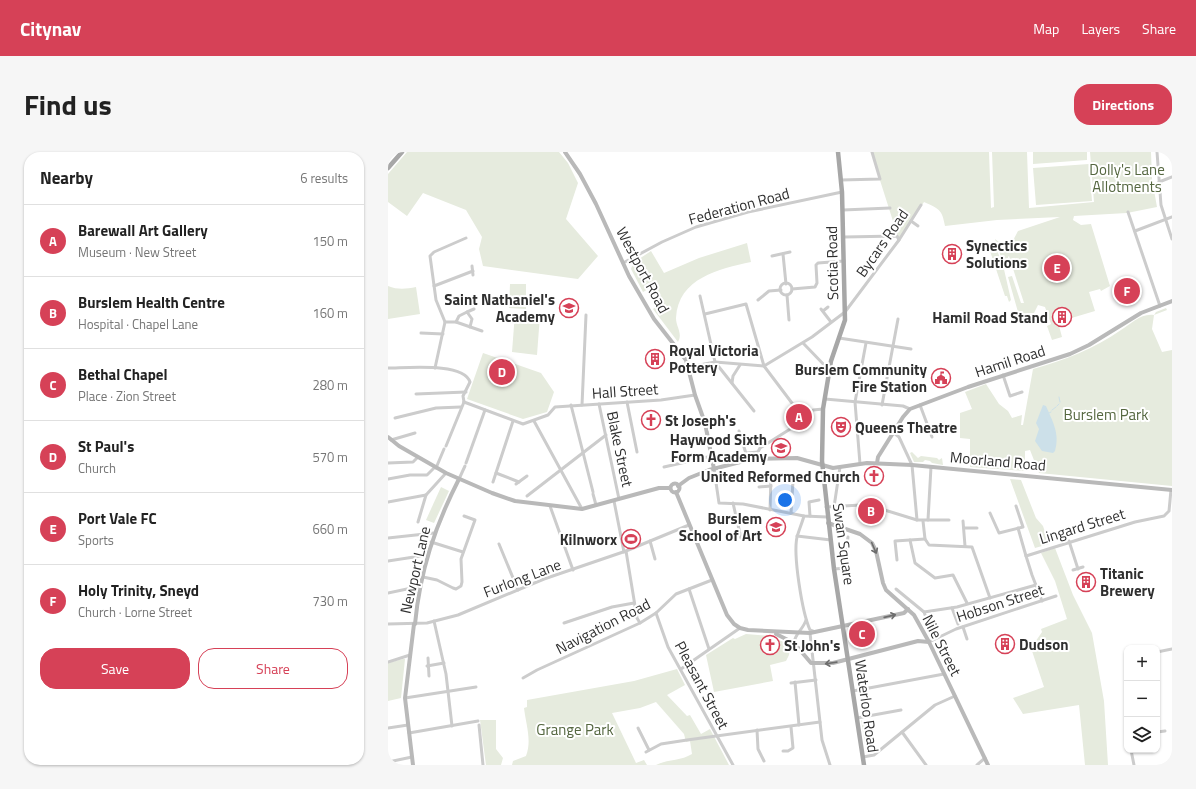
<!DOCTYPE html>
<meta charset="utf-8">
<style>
body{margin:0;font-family:"Titillium Web",sans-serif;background:#f6f6f6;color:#222}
.controls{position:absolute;right:12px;bottom:12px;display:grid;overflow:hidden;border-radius:8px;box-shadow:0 1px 3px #0004}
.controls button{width:36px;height:36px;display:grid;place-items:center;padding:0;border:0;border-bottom:1px solid #e0e0e0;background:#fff;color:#222;font:20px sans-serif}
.you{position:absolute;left:397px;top:348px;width:14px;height:14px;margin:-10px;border:3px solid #fff;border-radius:50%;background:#1a73e8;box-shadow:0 0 0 6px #1a73e833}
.badge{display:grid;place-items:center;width:26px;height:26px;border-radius:50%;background:#d64157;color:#fff;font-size:13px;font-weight:700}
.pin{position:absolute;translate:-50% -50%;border:2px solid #fff;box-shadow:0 1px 4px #0006}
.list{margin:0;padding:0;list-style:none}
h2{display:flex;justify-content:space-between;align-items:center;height:52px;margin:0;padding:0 16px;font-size:17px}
h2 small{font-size:13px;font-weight:400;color:#767676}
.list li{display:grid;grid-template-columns:26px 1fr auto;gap:12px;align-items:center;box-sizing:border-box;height:72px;padding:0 16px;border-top:1px solid #e0e0e0}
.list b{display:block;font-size:15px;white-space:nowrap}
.list p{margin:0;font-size:13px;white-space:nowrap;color:#767676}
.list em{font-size:13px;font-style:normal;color:#767676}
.actions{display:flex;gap:8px;padding:12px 16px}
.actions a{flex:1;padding:9px 0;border:1px solid #d64157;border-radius:16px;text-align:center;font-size:14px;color:#d64157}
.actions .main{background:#d64157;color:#fff}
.icon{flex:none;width:22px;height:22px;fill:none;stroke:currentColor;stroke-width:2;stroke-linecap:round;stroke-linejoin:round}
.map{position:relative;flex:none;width:784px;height:613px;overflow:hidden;border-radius:16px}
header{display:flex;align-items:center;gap:24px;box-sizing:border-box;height:56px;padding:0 20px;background:#d64157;color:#fff}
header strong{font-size:19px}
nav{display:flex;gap:22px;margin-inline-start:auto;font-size:14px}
.intro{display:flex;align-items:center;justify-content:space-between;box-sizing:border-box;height:96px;padding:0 24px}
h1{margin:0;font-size:28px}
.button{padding:10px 18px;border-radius:16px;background:#d64157;color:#fff;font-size:14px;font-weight:700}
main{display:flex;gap:24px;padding:0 24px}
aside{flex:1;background:#fff;border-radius:16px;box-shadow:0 1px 3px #0004}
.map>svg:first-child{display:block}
</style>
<header>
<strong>Citynav</strong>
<nav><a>Map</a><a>Layers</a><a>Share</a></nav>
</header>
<div class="intro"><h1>Find us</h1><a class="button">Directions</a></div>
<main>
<aside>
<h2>Nearby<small>6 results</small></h2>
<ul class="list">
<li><span class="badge">A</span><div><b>Barewall Art Gallery</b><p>Museum · New Street</p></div><em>150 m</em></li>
<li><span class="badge">B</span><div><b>Burslem Health Centre</b><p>Hospital · Chapel Lane</p></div><em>160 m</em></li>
<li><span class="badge">C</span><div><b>Bethal Chapel</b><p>Place · Zion Street</p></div><em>280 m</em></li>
<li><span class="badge">D</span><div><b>St Paul's</b><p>Church</p></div><em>570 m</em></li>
<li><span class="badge">E</span><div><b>Port Vale FC</b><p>Sports</p></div><em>660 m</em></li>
<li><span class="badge">F</span><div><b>Holy Trinity, Sneyd</b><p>Church · Lorne Street</p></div><em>730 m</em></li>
</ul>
<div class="actions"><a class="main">Save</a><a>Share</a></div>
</aside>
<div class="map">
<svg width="784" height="613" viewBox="0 0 784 613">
<rect width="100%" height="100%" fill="#fff"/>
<g fill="#e6ebde">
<polygon points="19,0 171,0 180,11 190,31 178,67 210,104 190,127 95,114 91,97 94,85 78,58 35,41 19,64 0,50 0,22"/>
<path d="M483,0H601L603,56L606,55L604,0H639L641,56L706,50L702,0H763L764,27L769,55L739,61L686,64L685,68L693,73L703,72L722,134L713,139L712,137L701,140L707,159L670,170L674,185L664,188L659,174L663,172L657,155L650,153L646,161H641L636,164L630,160L620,125L624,124L633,151H636L621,104L620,105L622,114L617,117L607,87L619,96H621L630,79L672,65L609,68L557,74C554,57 551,57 536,50L511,88Z"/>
<polygon points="645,0 699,0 699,8 645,12"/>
<polygon points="701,12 704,49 648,53 645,16"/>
<path d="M359,91L363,110C331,117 290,126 288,166C288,175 295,181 290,190L265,157L274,151L264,135L255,140L243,117L245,111L263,99L276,121L311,106Z"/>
<polygon points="606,91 615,113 623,148 621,150 619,144 617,144 600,93"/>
<polygon points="122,132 138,132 138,157 121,156"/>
<path d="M0,134C10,138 18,137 28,135L32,162L0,167Z"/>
<path d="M778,156L779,158L766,163L764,177L774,200L784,198V334L651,321L642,298L637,299V319L582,315V287L572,286V261L584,257L577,240L598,232L611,252L620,259L624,266L634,263L633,273H635L645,217C677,208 706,197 733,178C743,172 753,161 766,163L768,160Z"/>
<polygon points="127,161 152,163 149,203 124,200"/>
<polygon points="95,201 153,221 166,240 159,260 135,267 79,247"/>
<polygon points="524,300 530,306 533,304 549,306 551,308 554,306 555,313 544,311 542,309 537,308 535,310 526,310 522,301"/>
<polygon points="622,327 633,328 648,366 655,374 661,392 647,396"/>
<polygon points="53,335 61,339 46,371 38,368"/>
<polygon points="667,396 685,443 704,481 716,549 720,613 697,613 691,553 635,562 625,546 656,535 643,496 654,480 653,477 679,467 667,429 653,401"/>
<polygon points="358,482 382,484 402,493 401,503 398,509 382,513 385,529 326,540 318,503 345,486 347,487"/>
<polygon points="15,507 17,507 13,546 0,549 0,511"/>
<path d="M289,517L297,533L279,543L299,564L302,563L313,582L322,577L341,613H268C280,607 293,609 304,602L302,589L298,590L296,582L268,550L252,556L224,561L248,611L256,608L259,613H124L125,609L138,604C144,588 138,573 136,556L139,555V548L246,529Z"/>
<polygon points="92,568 108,568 108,597 115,606 113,613 98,613"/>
<polygon points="473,568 482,574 483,584 477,592"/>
</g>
<path fill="#cce0e9" d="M655,253L658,254C665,270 672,282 667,299L665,301L654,299L647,289L651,277L648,271Z"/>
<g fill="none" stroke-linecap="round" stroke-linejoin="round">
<g stroke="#cce0e9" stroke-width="1">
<polyline points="671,245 672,250"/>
<polyline points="669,254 671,252"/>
<polyline points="664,258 668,255"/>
<polyline points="661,261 663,260"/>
</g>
<g stroke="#ccc" stroke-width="3">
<polyline points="769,0 773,53 784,87"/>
<polyline points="453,28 492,27 484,0"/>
<polyline points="771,30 784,25"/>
<polyline points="455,58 502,56"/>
<polyline points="740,60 772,154"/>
<polyline points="523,69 530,74"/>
<polyline points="747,79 784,65"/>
<polyline points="456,85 509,84 511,88"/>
<polyline points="395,102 398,132"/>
<polyline points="384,104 402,100"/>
<polyline points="235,111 274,90 308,75 360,60 454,40"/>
<polyline points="84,114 85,123"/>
<circle cx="398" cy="137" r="6"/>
<polyline points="46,134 85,119"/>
<polyline points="404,137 427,135 429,131 428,113 430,111 456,109"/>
<polyline points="399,143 401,168"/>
<polyline points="312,144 327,210"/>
<polyline points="370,148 381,139 393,138"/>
<polyline points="433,157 443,170"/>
<polyline points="435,159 440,155"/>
<polyline points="79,160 86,157"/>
<polyline points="317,162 358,152 376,214 416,267"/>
<polyline points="57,170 48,148 42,104 46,100 78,86"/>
<polyline points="68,170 71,164 79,160 84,167 82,175"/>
<polyline points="33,181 55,182"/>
<polyline points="451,186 523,197"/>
<polyline points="415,191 441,218"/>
<polyline points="327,210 366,259"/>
<polyline points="301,215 327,210 376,214 424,185 457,160 511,88 533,53"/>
<path d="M0,216C18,216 76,210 82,230L75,244L76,250"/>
<polyline points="47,216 57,170 68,170 94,179"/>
<polyline points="615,223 622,244 634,240"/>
<polyline points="344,231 345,224 352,213"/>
<polyline points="28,242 78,240"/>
<polyline points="437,247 515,254 522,257"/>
<polyline points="76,250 135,272 160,263 167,255 273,248 307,243"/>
<polyline points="239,250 249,300"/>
<polyline points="211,252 231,347"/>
<polyline points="183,253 205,340"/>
<polyline points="194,253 198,163"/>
<polyline points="494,253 510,167"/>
<polyline points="532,253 544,285"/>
<polyline points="7,266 48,256 73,255"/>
<polyline points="146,269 194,357"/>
<polyline points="469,278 506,281 511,285 524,313 529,368"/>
<polyline points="351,279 360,308"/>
<polyline points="3,288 27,281"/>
<polyline points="58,294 76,250"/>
<polyline points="359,301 370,300"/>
<polyline points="371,307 370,300 372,296 407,274 425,258 435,257"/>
<polyline points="0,311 25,310 30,305"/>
<polyline points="78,311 97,258"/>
<polyline points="472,312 467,250 478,191"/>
<polyline points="276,315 324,304"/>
<polyline points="48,316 56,297"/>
<polyline points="326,317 331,351 355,352 416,364 439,365"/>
<polyline points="108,321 131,330"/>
<polyline points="0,327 22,323 39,323 47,315"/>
<polyline points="71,327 77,314"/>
<polyline points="105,330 125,269"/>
<polyline points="128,332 139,324"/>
<polyline points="371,335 383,334"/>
<polyline points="205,342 208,353"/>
<polyline points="139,344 218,283"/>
<polyline points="226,349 236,400"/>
<polyline points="0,350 38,343"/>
<polyline points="345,351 353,386"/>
<polyline points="162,354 185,418"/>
<polyline points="438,355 473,353 487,355 529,368 561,368"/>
<polyline points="446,355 452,315"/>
<polyline points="382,358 383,324"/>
<polyline points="403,361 405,329"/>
<polyline points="602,361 611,381 635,375 628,354"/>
<path d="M416,364C414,371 411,378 409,385C405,403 414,460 422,478L427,480"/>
<polyline points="422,364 421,350 431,348"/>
<polyline points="540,368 543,315"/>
<polyline points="535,369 537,387 541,393 584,395 602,446"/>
<polyline points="575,369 577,394"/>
<polyline points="30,370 38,343 58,321"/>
<polyline points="576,376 589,376"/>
<polyline points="630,376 638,404"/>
<polyline points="409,384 443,388"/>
<polyline points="0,386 46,381"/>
<polyline points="522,388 527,411 547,426 565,423 579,451"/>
<polyline points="262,389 267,407"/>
<polyline points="681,389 690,417"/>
<polyline points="43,390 75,400"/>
<polyline points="111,392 130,438"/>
<polyline points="238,399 249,466 252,471"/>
<polyline points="509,408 507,389 537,387"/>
<polyline points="0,409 39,403"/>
<polyline points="446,417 459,416 458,399 460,385"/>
<polyline points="685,418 695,415"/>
<polyline points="35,425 49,428 65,436 68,437 73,434 74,430 73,407 87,368 76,364"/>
<polyline points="301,437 321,497"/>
<polyline points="508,437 536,460 544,482"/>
<polyline points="0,441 33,434"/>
<polyline points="654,449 644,423 638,404 747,370 776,364 781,359 783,338"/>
<polyline points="564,456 570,472"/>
<polyline points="536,460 569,455 648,433"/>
<polyline points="268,461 280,495 345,613"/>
<polyline points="46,469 58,522 64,574"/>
<polyline points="176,471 224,455 246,451"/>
<polyline points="0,472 39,471 70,463 156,427 238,399 301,373"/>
<polyline points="575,475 579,487"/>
<polyline points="422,481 434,588 442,613"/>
<polyline points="541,490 568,477 668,444"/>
<path d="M406,491C406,483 416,476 418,468"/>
<polyline points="769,500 784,497"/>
<polyline points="40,506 41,524"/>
<polyline points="0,510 22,503"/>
<polyline points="39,514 56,511"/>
<polyline points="293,517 352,476"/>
<polyline points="135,526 149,518 252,471 268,461 288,442 324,428"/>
<polyline points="407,530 411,573"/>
<polyline points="403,531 428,528"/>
<polyline points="465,539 556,522"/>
<polyline points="17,546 88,535"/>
<polyline points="469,566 513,558"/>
<polyline points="91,573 95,613"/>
<polyline points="0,576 20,573"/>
<polyline points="250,576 261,598"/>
<polyline points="369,578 370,597 376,609"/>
<polyline points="514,580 538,613"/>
<polyline points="769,580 777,579"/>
<polyline points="21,581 90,569"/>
<polyline points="743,598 746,613"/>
<polyline points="395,599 400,599 405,596 403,575"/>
<polyline points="258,600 273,592 299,588 432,570"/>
<polyline points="475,605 486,603 547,553 567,544"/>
<polyline points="0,610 24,605"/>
<polyline points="589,613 597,606"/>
</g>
<g stroke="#b9b9b9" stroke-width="4">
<polyline points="177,0 192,22 208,52 241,124 266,167 298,208 307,243 317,271 326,317"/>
<polyline points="0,285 11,294 58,321 104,341 127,349 194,357 271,336 282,336"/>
<polyline points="489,311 490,305 515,265 522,257 580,235 682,202 701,193 753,161 784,149"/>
<circle cx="287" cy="336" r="4.5"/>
<polyline points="290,334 301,326 321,318 364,307 409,306 445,316 479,311 524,313 784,338"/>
<polyline points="288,340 339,463 346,472 352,476 360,478 422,481 516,461 520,457"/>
<polyline points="440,371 472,382 484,391 488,399 495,431 498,438 526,463 541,490 600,613"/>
<path d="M27,472C32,419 47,374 71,327"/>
<polyline points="388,482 406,491 423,511 445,511 530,489 541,490"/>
<polyline points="25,613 17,546 26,472"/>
</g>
<g stroke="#a7a7a7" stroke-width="4.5">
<polyline points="450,0 454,40 457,168 443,209 435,257 434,309 446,417 476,613"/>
<polyline points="0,16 14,0"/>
</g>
</g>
<defs><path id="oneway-shaft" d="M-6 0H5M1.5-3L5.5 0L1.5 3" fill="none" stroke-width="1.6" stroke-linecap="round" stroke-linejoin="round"/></defs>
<g stroke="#6d6d6d">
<use href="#oneway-shaft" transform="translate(486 396) rotate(67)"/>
<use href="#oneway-shaft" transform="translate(502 464) rotate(-13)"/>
<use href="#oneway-shaft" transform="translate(443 511) rotate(172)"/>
</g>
<defs>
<g id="building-ring" transform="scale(1)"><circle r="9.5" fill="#fff" stroke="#d64157" stroke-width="1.5"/><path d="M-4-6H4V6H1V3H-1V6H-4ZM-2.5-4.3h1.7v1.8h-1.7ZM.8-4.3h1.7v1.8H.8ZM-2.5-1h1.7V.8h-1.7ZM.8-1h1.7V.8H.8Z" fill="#d64157"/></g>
<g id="school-ring" transform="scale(1)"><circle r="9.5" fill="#fff" stroke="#d64157" stroke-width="1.5"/><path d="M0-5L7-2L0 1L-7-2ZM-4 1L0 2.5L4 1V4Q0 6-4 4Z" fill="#d64157"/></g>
<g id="civic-ring" transform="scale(1)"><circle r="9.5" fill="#fff" stroke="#d64157" stroke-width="1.5"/><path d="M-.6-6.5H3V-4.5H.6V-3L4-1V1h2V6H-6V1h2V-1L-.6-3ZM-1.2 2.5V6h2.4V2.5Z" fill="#d64157"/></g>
<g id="church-ring" transform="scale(1)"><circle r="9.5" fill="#fff" stroke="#d64157" stroke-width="1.5"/><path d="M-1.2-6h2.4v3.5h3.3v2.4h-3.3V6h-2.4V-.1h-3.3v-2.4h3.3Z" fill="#d64157"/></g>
<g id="theatre-ring" transform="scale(1)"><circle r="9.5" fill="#fff" stroke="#d64157" stroke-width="1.5"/><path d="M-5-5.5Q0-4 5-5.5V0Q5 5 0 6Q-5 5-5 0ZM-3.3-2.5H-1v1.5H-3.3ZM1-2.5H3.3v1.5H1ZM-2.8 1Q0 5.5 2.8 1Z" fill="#d64157"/></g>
<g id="university-ring" transform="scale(1)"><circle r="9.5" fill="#fff" stroke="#d64157" stroke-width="1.5"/><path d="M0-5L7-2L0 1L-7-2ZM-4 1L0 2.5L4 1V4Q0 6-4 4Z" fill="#d64157"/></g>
<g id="stadium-ring" transform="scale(1)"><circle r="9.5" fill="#fff" stroke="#d64157" stroke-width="1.5"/><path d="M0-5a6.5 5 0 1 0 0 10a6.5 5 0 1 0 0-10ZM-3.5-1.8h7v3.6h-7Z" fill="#d64157"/></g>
</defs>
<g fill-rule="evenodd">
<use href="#building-ring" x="564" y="102"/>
<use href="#school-ring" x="181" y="156"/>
<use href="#building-ring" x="674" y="165"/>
<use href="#building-ring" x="267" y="207"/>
<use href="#civic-ring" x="553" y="226"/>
<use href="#church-ring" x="263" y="268"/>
<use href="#theatre-ring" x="453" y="275"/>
<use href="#school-ring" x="393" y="296"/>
<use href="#church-ring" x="486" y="324"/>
<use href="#university-ring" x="388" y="375"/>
<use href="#stadium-ring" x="243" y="387"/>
<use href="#building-ring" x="698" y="430"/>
<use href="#building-ring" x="617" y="492"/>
<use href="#church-ring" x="382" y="493"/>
</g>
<g text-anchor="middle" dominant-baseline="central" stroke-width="4" stroke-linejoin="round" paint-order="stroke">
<g font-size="15" fill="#556740" stroke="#fff">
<text x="739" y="17">Dolly's Lane<tspan x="739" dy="17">Allotments</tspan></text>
<text x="718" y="262">Burslem Park</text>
<text x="187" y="577">Grange Park</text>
</g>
<g font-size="15" fill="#2f2f2f" stroke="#fff">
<text transform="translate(351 54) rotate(-15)">Federation Road</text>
<text transform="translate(494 91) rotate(-55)">Bycars Road</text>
<text transform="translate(444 111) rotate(-91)">Scotia Road</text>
<text transform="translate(255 118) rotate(62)">Westport Road</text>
<text transform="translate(622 209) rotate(-18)">Hamil Road</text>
<text transform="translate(237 239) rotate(-4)">Hall Street</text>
<text transform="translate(232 297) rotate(78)">Blake Street</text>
<text transform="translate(610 309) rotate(5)">Moorland Road</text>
<text transform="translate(694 374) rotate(-17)">Lingard Street</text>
<text transform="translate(456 392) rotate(82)">Swan Square</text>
<text transform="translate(27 418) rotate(-77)">Newport Lane</text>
<text transform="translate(134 426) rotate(-21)">Furlong Lane</text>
<text transform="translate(612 451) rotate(-18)">Hobson Street</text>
<text transform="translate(215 474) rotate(-27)">Navigation Road</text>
<text transform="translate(554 493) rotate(63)">Nile Street</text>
<text transform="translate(314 533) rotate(62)">Pleasant Street</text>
<text transform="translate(479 554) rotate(82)">Waterloo Road</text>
</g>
<g font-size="15" font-weight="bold" fill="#2f2f2f" stroke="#fff" text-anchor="start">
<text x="578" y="93">Synectics<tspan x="578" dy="17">Solutions</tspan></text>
<text x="167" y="147" text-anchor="end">Saint Nathaniel's<tspan x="167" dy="17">Academy</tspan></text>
<text x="660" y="165" text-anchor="end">Hamil Road Stand</text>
<text x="281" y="198">Royal Victoria<tspan x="281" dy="17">Pottery</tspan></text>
<text x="539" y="217" text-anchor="end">Burslem Community<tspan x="539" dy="17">Fire Station</tspan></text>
<text x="277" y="268">St Joseph's</text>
<text x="467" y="275">Queens Theatre</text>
<text x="379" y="287" text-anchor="end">Haywood Sixth<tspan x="379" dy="17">Form Academy</tspan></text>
<text x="472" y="324" text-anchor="end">United Reformed Church</text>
<text x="374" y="366" text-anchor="end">Burslem<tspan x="374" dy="17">School of Art</tspan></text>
<text x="229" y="387" text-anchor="end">Kilnworx</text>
<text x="712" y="421">Titanic<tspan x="712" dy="17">Brewery</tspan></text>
<text x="631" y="492">Dudson</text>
<text x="396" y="493">St John's</text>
</g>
</g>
</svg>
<div class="controls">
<button>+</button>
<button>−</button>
<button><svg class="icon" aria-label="layers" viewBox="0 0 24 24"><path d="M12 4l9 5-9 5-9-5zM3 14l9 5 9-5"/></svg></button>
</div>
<div class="you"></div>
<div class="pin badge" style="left:411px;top:265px">A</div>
<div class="pin badge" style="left:483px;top:359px">B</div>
<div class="pin badge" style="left:474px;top:482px">C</div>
<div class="pin badge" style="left:114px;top:220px">D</div>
<div class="pin badge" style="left:669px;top:116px">E</div>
<div class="pin badge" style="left:739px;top:139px">F</div>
</div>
</main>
